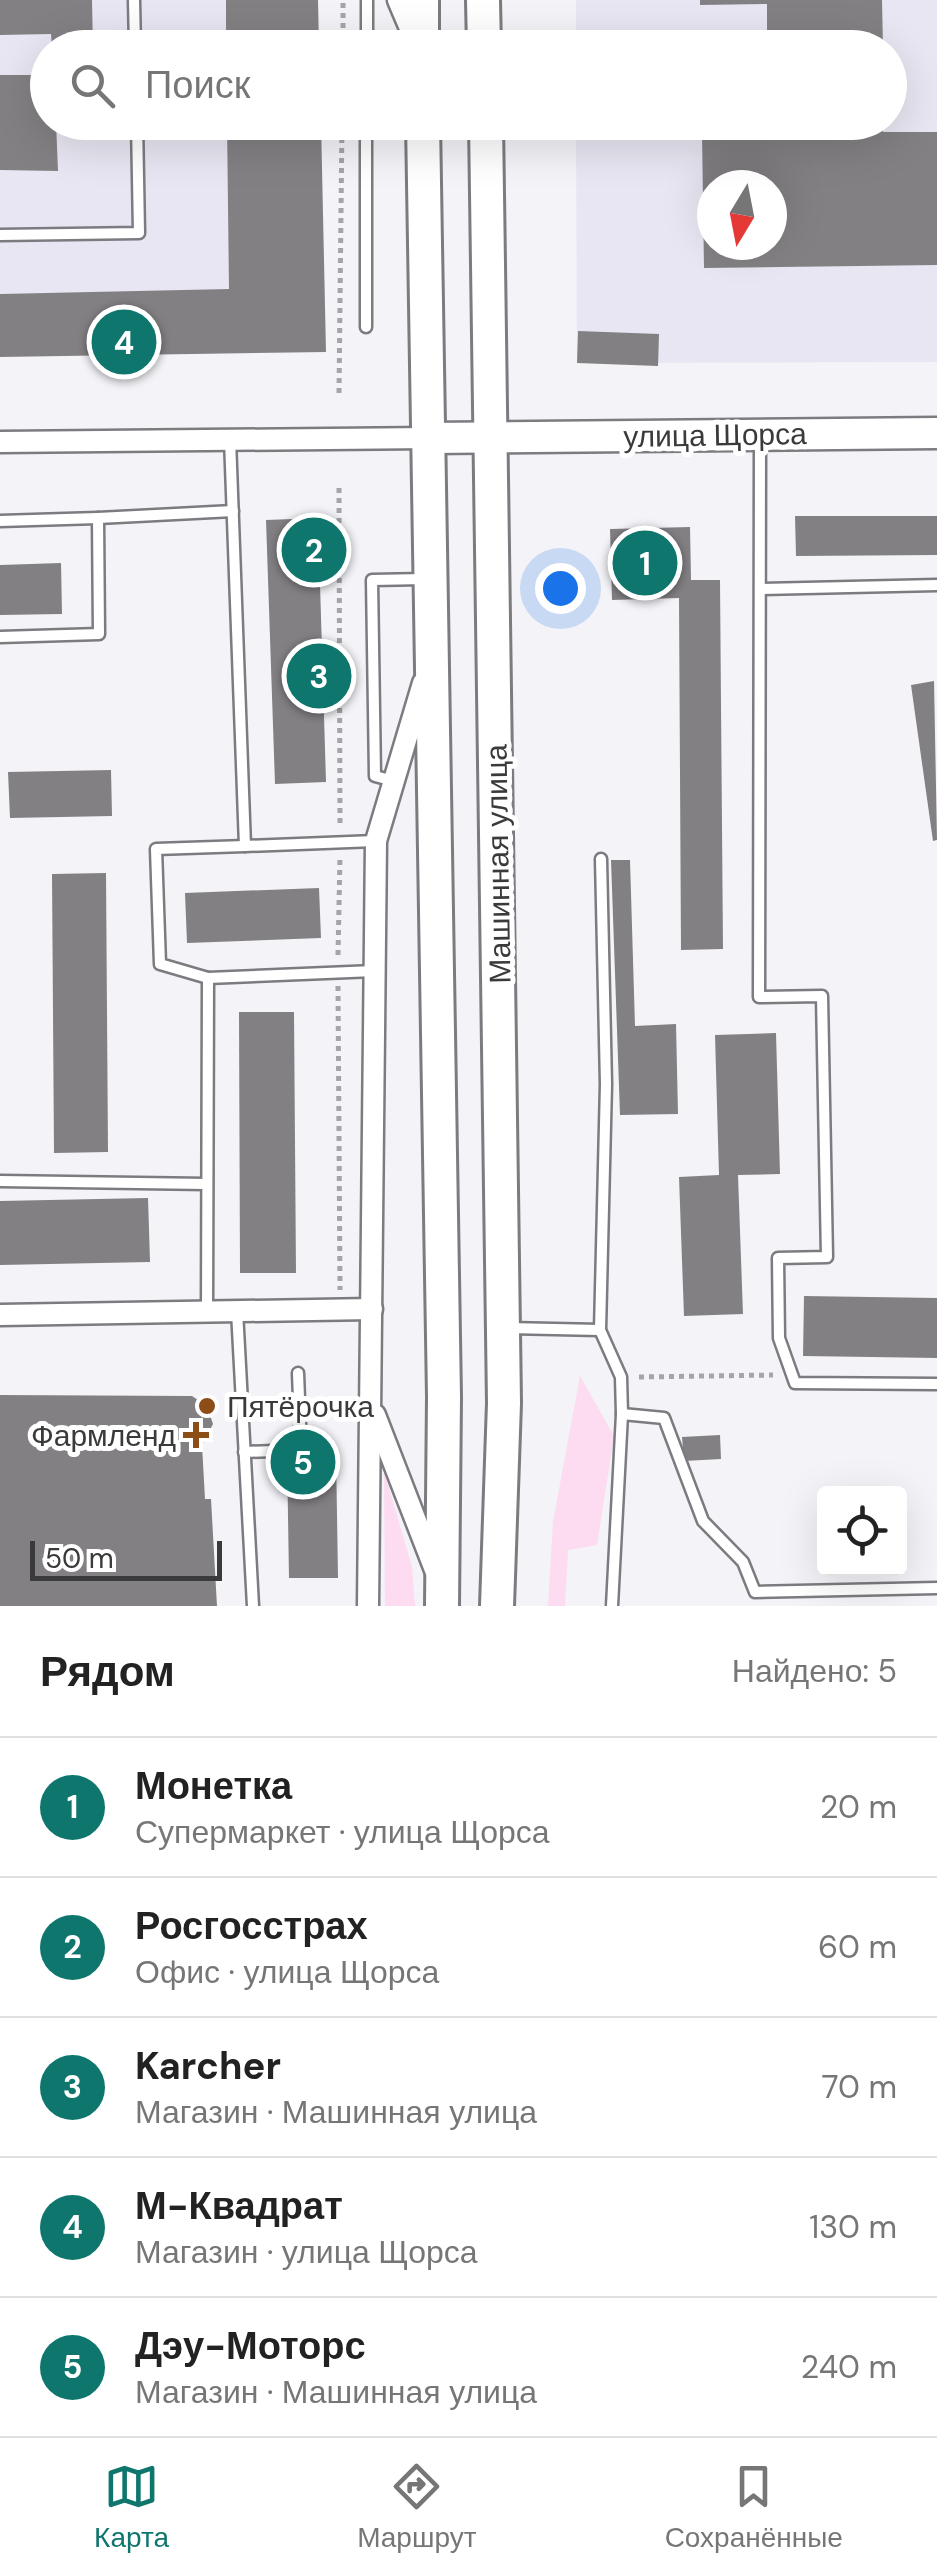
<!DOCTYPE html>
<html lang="ru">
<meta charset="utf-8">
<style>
body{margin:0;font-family:"DM Sans",sans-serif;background:#f6f6f6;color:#222}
.controls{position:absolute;right:30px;bottom:30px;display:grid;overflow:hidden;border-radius:10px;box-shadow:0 10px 40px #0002}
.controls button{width:90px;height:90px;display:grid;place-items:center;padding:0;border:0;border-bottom:2px solid #e0e0e0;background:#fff;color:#222;font:50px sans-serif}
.compass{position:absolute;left:697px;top:170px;width:90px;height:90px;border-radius:50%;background:#fff;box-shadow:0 10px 40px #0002;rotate:190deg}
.scale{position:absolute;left:30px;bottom:25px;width:192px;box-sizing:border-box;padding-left:10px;border:5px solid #3a3a3c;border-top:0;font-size:28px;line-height:35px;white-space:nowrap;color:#3a3a3c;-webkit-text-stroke:8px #fff;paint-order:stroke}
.you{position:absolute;left:560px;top:588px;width:35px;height:35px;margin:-25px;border:8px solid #fff;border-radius:50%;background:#1a73e8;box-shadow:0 0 0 15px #1a73e833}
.badge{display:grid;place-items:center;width:65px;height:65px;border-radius:50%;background:#0f766e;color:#fff;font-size:32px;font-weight:700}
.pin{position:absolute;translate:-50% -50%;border:5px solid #fff;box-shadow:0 2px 10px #0006}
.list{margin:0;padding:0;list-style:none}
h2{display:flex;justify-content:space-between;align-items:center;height:130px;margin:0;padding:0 40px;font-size:42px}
h2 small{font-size:32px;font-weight:400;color:#767676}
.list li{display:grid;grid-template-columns:65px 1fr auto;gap:30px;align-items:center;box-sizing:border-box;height:140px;padding:0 40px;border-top:2px solid #e0e0e0}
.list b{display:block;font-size:38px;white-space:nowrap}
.list p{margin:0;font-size:32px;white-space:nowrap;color:#767676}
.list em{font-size:32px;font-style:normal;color:#767676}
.icon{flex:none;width:55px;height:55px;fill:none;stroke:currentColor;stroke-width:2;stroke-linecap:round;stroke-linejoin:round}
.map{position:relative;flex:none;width:937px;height:1606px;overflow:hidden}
.search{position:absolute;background:#fff;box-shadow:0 10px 40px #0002;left:30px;right:30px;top:30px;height:110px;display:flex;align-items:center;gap:25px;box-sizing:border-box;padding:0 35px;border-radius:55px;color:#767676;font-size:38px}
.sheet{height:830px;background:#fff}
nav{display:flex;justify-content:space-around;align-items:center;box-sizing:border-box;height:140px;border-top:2px solid #e0e0e0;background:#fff;font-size:28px;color:#767676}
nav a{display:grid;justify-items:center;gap:5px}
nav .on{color:#0f766e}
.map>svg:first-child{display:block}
</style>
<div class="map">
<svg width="937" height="1606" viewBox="0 0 937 1606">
<rect width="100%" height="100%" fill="#f4f3f8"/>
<g fill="#e7e6f2" fill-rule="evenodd">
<polygon points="0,0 318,0 319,47 48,48 48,122 321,123 229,290 0,294"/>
<path d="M576,0H937V362L577,363L576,123L890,122V48L576,47ZM712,185H772V245H712Z"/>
</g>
<g fill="#fddbf0">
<polygon points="580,1376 614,1436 597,1545 568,1550 565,1606 548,1606 553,1522"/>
<polygon points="384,1471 412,1567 415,1606 385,1606"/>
</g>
<g fill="#838084" fill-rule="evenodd">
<polygon points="0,0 92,0 93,48 52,48 51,34 0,35"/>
<polygon points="226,0 318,0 319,48 226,48"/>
<polygon points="700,0 882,0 883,48 767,48 767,4 700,5"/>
<polygon points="0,75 48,75 48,122 56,122 58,171 0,170"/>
<polygon points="227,122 321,122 326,352 0,357 0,294 229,289"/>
<path d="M768,122H883V132H937V265L704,268L702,133L768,132ZM712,185H772V245H712Z"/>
<polygon points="578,331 659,334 658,366 577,363"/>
<polygon points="795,516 937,516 937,555 796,556"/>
<polygon points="318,518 326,782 275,784 266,520"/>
<polygon points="690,527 691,580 720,580 723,949 681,950 679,598 612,600 610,529"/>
<polygon points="61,563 62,614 0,615 0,565"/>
<polygon points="934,681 937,840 933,841 911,685"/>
<polygon points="111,770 112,816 10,818 8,772"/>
<polygon points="611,860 630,860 635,1026 676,1024 678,1114 620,1115"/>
<polygon points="106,873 108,1152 54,1153 52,874"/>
<polygon points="319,888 321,938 187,943 185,893"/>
<polygon points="239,1012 294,1012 296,1273 240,1273"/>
<polygon points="776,1033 780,1174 738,1175 743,1314 684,1316 679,1177 719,1175 715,1035"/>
<polygon points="148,1198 150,1262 0,1265 0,1201"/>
<polygon points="804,1296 937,1298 937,1358 803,1356"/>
<polygon points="0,1395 192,1396 207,1406 213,1424 202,1445 205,1499 211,1499 217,1606 0,1606"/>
<polygon points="720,1435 721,1459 684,1461 682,1437"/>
<polygon points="336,1452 338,1578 289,1578 287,1453"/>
</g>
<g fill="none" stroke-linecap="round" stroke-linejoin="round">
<g stroke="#7c7b80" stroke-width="15">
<g id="lane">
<polyline points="134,0 135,48"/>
<polyline points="367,48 367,0"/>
<polyline points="0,235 139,233 137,122"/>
<polyline points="366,327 366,122"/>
<polyline points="230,439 245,846 375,841"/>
<polyline points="760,441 759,997 822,996 827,1257 778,1258 779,1338 795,1383 937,1384"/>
<polyline points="98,518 233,511"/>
<polyline points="0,521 98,518 99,634 0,637"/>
<polyline points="761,589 937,585"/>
<polyline points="394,781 375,776 372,580 424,579"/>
<polyline points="601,859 606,1084 600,1330 621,1377 622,1414 612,1606"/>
<polyline points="208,978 374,971"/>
<polyline points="0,1181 207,1184"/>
<polyline points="237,1311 253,1606"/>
<polyline points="207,1312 208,978 160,964 156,849 245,846"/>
<polyline points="506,1328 600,1330"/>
<polyline points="622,1414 664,1418 703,1521 743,1562 755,1592 937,1588"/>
<polyline points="244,1452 301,1450 298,1373"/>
</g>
</g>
<g stroke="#7c7b80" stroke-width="25">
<g id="street">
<polyline points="398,0 415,40"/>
<polyline points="0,442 429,438"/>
<polyline points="0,1315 372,1309"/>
<polyline points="375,1415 435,1570"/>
<polyline points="368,1606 376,841 423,683"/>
</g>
</g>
<g stroke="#7c7b80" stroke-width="35">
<polyline id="secondary" points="429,438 937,433"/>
</g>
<g stroke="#7c7b80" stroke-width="38">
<g id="primary">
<polyline points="422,0 422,48"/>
<polyline points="483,0 484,48"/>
<polyline points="423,122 444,1397 442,1606"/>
<polyline points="486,122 504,1403 497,1606"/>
</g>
</g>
<g stroke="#a5a5a9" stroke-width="5" stroke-dasharray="5 5" stroke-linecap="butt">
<polyline points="343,48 343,0"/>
<polyline points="339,393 342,122"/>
<polyline points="339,488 340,825"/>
<polyline points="338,955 340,856"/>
<polyline points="338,986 340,1290"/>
<polyline points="639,1377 773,1375"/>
</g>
<use href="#lane" stroke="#fff" stroke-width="10"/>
<use href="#street" stroke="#fff" stroke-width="20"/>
<use href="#secondary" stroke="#fff" stroke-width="30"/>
<use href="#primary" stroke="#fff" stroke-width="32"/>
</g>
<g fill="#8d4d17" stroke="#fff" stroke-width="4">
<circle cx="207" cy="1406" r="10"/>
<path d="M191 1420h10v10h10v10h-10v10h-10v-10h-10v-10h10z"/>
</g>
<g text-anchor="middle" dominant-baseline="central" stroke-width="10" stroke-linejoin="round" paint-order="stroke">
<g font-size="30" fill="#3a3a3c" stroke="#fff">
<text transform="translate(715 435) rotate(-1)">улица Щорса</text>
<text transform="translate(498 864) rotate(-91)">Машинная улица</text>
</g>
<g font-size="30" fill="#3a3a3c" stroke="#fff" text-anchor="start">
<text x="227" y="1406">Пятёрочка</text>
<text x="176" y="1435" text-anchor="end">Фармленд</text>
</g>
</g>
</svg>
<div class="controls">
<button><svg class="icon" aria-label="locate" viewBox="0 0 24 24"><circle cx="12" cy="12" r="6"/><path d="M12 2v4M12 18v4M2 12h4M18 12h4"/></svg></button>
</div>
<svg class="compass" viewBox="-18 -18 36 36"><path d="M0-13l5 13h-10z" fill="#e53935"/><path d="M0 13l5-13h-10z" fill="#767676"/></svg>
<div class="scale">50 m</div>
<div class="you"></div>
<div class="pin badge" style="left:645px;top:563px">1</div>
<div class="pin badge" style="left:314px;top:550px">2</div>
<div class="pin badge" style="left:319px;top:676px">3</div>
<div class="pin badge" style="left:124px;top:342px">4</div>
<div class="pin badge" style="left:303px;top:1462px">5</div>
<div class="search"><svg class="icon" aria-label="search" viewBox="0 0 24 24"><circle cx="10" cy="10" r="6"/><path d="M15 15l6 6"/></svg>Поиск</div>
</div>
<section class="sheet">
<h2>Рядом<small>Найдено: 5</small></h2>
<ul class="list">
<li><span class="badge">1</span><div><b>Монетка</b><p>Супермаркет · улица Щорса</p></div><em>20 m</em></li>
<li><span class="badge">2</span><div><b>Росгосстрах</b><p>Офис · улица Щорса</p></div><em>60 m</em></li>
<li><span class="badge">3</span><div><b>Karcher</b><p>Магазин · Машинная улица</p></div><em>70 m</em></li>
<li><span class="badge">4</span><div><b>М-Квадрат</b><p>Магазин · улица Щорса</p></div><em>130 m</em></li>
<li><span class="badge">5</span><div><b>Дэу-Моторс</b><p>Магазин · Машинная улица</p></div><em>240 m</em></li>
</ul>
</section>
<nav>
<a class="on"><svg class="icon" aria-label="map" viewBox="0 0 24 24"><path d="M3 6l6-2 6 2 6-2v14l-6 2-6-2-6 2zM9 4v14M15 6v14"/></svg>Карта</a>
<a><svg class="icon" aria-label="directions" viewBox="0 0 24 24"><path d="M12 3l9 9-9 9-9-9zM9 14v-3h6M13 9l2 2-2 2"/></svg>Маршрут</a>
<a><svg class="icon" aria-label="saved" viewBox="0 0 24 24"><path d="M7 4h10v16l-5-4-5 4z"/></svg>Сохранённые</a>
</nav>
